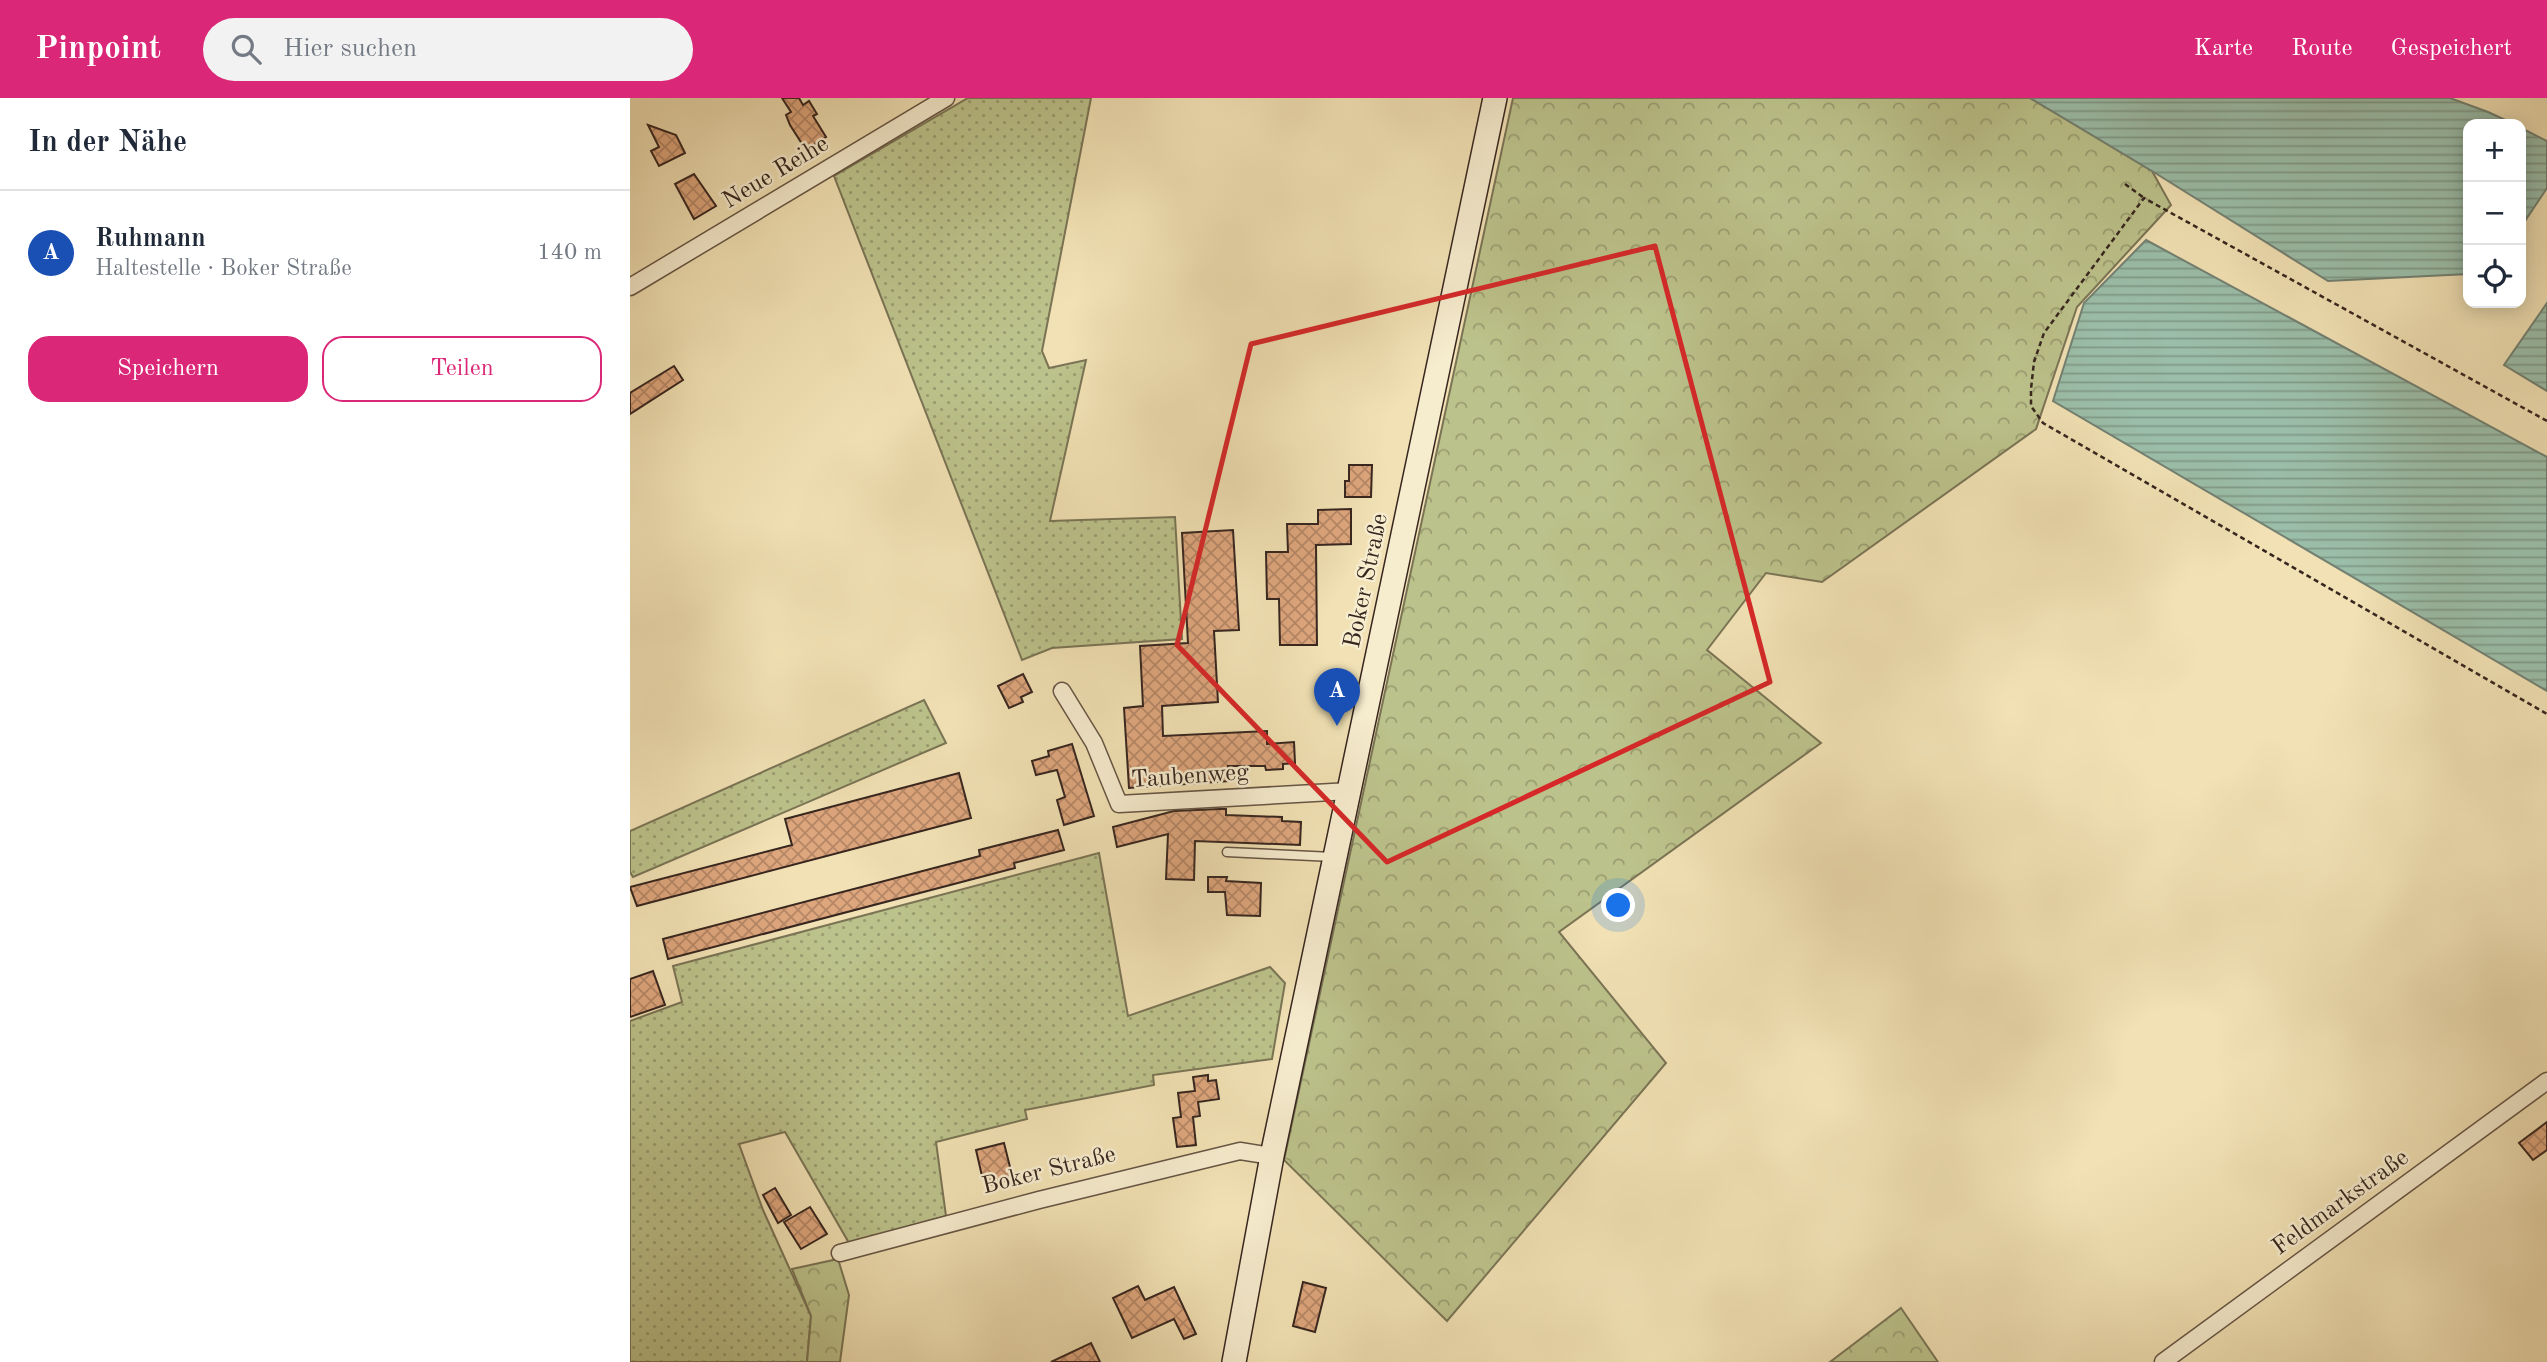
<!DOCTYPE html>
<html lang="de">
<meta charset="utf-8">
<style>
body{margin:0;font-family:"Old Standard TT",serif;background:#f2f2f3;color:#1f2937}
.controls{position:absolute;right:21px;top:21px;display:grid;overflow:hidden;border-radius:14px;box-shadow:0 4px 18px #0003}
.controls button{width:63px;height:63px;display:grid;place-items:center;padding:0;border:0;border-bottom:2px solid #e0e1e3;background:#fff;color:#1f2937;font:35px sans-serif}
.you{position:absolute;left:989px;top:808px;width:24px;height:24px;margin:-18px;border:5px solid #fff;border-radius:50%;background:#1a73e8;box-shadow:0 0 0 10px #1a73e833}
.badge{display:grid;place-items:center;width:46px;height:46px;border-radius:50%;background:#db2777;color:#fff;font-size:23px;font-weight:700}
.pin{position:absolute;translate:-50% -58px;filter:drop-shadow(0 2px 4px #0008)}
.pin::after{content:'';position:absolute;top:37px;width:24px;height:21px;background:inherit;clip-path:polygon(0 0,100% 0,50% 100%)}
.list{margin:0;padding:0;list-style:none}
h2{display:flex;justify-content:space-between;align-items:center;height:91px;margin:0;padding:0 28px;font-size:30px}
h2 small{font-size:23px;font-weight:400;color:#747a83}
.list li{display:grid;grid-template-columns:46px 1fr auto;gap:21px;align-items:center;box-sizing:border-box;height:126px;padding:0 28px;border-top:2px solid #e0e1e3}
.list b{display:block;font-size:26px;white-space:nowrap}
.list p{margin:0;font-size:23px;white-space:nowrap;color:#747a83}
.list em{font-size:23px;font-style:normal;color:#747a83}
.actions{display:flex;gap:14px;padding:21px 28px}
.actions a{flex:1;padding:16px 0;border:2px solid #db2777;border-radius:21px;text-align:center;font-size:24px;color:#db2777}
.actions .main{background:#db2777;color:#fff}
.icon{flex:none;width:38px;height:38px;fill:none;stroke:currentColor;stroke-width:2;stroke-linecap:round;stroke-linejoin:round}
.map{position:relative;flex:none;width:1917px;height:1264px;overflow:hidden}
header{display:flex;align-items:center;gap:42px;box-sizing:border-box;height:98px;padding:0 35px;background:#db2777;color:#fff}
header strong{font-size:33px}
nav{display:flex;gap:38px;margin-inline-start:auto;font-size:24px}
.search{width:490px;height:63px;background:#f2f2f3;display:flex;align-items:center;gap:18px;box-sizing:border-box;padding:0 24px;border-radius:38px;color:#747a83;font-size:26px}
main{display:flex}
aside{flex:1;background:#fff}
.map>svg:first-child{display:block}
</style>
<header>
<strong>Pinpoint</strong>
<div class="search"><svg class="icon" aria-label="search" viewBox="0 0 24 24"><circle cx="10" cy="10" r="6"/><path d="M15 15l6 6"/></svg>Hier suchen</div>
<nav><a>Karte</a><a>Route</a><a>Gespeichert</a></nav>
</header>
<main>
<aside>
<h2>In der Nähe<small></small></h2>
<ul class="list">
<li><span class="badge" style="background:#1a4fb4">A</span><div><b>Ruhmann</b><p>Haltestelle · Boker Straße</p></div><em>140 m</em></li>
</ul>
<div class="actions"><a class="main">Speichern</a><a>Teilen</a></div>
</aside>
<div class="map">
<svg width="1917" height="1264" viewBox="0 0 1917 1264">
<defs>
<pattern id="grass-dots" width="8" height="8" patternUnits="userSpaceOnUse" patternTransform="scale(1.75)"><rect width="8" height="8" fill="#bcc28b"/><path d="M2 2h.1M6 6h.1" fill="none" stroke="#9a9d71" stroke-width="1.8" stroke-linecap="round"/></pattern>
<pattern id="forest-crowns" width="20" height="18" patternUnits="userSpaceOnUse" patternTransform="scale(1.75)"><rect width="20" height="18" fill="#bcc28b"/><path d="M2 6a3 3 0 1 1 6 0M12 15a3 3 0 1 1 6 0" fill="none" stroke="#9a9d71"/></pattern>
<pattern id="water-rules" width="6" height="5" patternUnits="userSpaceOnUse" patternTransform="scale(1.75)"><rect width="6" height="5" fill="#9bbea9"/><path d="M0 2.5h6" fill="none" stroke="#7f9a89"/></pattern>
<pattern id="building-cross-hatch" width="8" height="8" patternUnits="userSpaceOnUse" patternTransform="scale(1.75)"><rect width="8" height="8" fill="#dea67d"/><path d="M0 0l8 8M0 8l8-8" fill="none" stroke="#b58766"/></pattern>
</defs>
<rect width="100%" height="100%" fill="#f1e1b4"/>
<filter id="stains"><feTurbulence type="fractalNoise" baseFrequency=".00286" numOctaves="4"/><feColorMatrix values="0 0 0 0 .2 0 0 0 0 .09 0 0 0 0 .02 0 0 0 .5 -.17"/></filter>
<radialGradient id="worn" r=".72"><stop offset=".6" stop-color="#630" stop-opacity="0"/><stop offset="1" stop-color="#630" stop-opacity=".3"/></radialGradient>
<g fill="url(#grass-dots)" stroke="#7a7455" stroke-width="2">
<polygon points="338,0 461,0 412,253 419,270 456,262 420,423 545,419 552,541 422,550 392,562 204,78"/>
<polygon points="294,602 316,645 3,779 0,774 0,733"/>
<polygon points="469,755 498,918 640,869 655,885 642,961 523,977 524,987 395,1012 397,1021 306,1044 316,1118 219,1145 155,1034 109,1046 133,1112 181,1218 177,1264 0,1264 0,923 52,904 43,868"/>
</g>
<g fill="url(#forest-crowns)" stroke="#7a7455" stroke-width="2">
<polygon points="883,0 1400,0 1522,73 1541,107 1447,209 1406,331 1192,484 1136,475 1077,552 1191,645 929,834 1036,965 817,1223 654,1062"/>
<polygon points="208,1161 219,1197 210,1264 177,1264 181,1218 162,1171"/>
<polygon points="1271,1210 1308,1264 1200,1264"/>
</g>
<g fill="url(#water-rules)" stroke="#738172" stroke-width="2">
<polygon points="1400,0 1820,0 1858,14 1884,26 1838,26 1838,176 1698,183 1522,73"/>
<polygon points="1891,30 1917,43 1917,90 1891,129"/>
<polygon points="1516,142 1917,359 1917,593 1423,303 1454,205"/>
<polygon points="1917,205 1917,293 1874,267"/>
</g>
<g fill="url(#building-cross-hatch)" stroke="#37261f" stroke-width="2">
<polygon points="152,0 169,0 173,7 179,3 187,16 183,18 196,39 176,52 160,27 156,17 161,14"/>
<polygon points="18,27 46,37 55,55 29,68 21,53 29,49"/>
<polygon points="64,76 86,108 64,121 45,86"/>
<polygon points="44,268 53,282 0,316 0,295"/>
<polygon points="719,367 742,367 741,399 715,399 715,383 719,383"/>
<polygon points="721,411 721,446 686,447 687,547 650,547 649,501 637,501 636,454 658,454 657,426 688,426 688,412"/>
<polygon points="603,432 609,532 584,533 588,604 532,608 533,638 637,633 637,646 664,644 665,665 653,666 653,671 636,672 635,668 598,668 599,683 499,690 494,610 513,608 510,548 558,545 552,435"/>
<polygon points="393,576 402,594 391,599 393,604 379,610 368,588"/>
<polygon points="442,646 464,718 434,727 427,702 435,699 427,672 406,677 402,663 419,658 418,653"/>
<polygon points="329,675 341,720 7,808 0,789 162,747 155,721"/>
<polygon points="590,711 596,711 596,717 652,719 652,723 671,724 670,747 565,743 564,782 536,781 538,736 487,749 483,729 544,713"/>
<polygon points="428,732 434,752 384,765 385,770 38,861 33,841 350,758 349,752"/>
<polygon points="578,779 597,779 596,783 631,785 630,818 597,817 595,794 578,794"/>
<polygon points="23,873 35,907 0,919 0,881"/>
<polygon points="578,977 578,983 586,982 589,1001 568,1004 570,1018 563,1019 566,1047 547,1049 543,1020 551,1019 548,995 565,993 563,979"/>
<polygon points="1917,1024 1917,1052 1903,1062 1889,1045"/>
<polygon points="374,1045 383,1081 360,1087 357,1077 352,1078 346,1052"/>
<polygon points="145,1090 161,1117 148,1125 133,1097"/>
<polygon points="180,1109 197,1136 171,1151 154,1124"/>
<polygon points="673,1184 696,1190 685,1234 663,1228"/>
<polygon points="508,1188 515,1202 544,1189 566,1236 554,1241 544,1221 502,1240 483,1200"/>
<polygon points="461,1245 470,1264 421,1264"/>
</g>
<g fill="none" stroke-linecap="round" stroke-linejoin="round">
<g stroke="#654" stroke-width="11">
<polyline id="service" points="597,754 703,759"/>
</g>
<g stroke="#654" stroke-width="19">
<g id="minor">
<polyline points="0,189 316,0"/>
<polyline points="432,593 464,645 489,706 720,693"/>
<polyline points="210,1155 409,1102 610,1053 642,1058"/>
<polyline points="1533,1264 1917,983"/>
</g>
</g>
<g stroke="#37261f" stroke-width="26">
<polyline id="secondary" points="604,1264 642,1058 865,0"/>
</g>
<g stroke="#37261f" stroke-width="2.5" stroke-dasharray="5 3.5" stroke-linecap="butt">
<polyline points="1495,86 1514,100"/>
<polyline points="1917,323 1514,100 1414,235 1404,264 1401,291 1401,308 1413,325 1917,616"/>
</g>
<use href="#service" stroke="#f6ecce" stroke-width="8"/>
<use href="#minor" stroke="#f6ecce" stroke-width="16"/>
<use href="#secondary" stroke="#f6ecce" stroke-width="23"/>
</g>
<path fill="none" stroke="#d62828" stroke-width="5" stroke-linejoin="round" d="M1025,148L1140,584L757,764L547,547L621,246Z"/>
<g text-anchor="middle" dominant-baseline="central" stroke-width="5" stroke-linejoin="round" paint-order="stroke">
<g font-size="24" fill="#37261f" stroke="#f6ecce">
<text transform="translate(146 75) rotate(-31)">Neue Reihe</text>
<text transform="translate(737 483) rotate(-78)">Boker Straße</text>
<text transform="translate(560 679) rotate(-4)">Taubenweg</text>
<text transform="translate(419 1073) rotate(-14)">Boker Straße</text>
<text transform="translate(1711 1105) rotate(-36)">Feldmarkstraße</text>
</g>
</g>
<rect width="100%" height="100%" filter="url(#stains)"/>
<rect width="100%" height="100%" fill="url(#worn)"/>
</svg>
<div class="controls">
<button>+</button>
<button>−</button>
<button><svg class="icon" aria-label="locate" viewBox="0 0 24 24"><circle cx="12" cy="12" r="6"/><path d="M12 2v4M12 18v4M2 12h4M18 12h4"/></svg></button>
</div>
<div class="you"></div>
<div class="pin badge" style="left:707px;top:628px;background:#1a4fb4">A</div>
</div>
</main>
